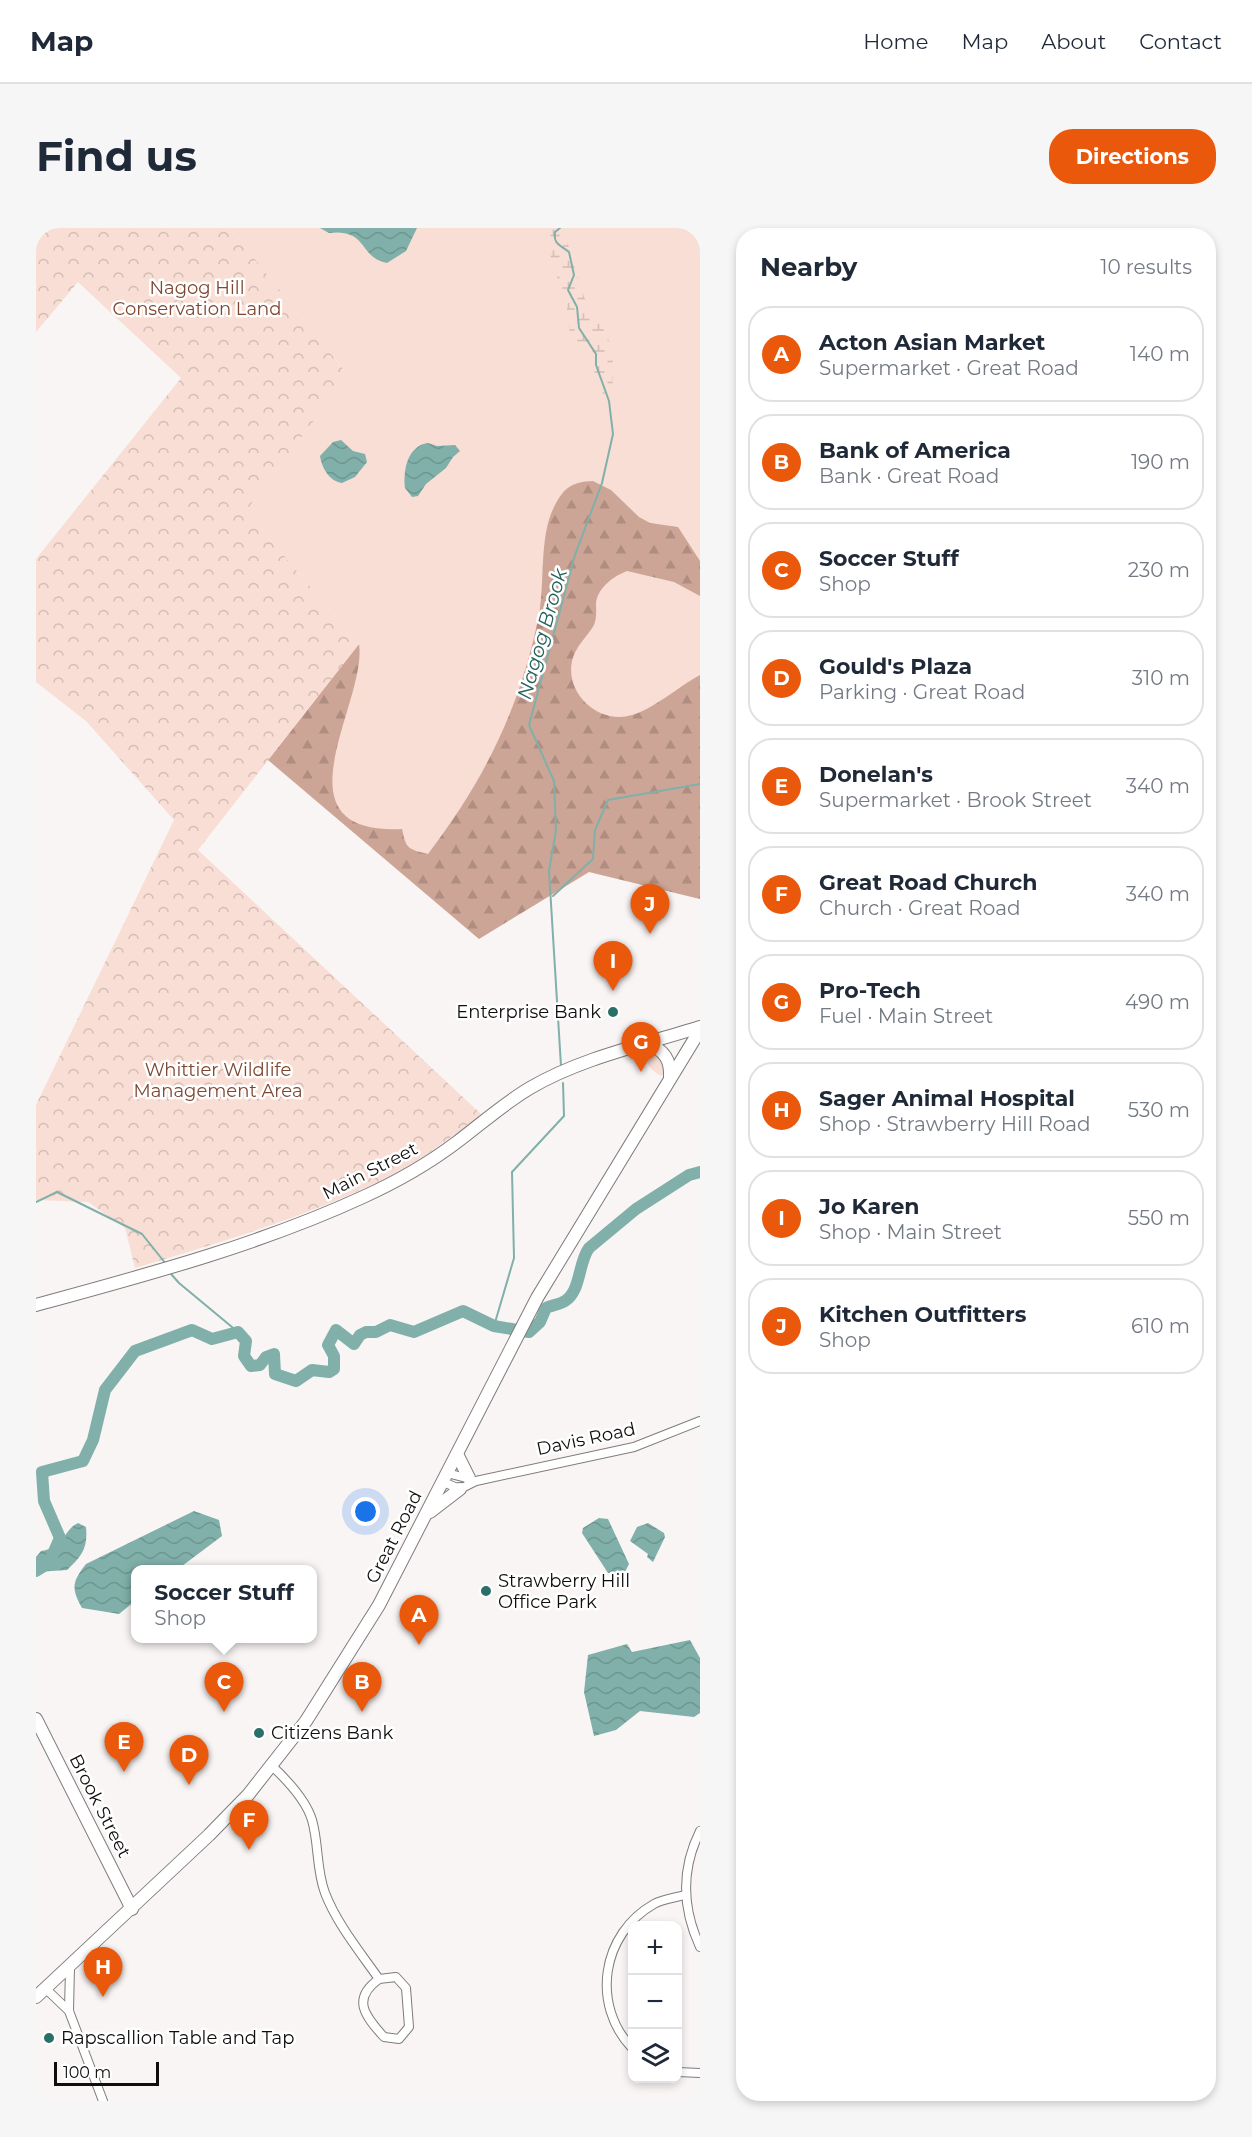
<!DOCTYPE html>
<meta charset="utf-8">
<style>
body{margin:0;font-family:Montserrat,sans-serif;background:#f6f6f7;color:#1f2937}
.controls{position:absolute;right:18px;bottom:18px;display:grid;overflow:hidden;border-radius:12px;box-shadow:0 3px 9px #0003}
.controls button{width:54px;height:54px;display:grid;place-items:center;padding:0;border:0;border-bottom:2px solid #e0e1e3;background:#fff;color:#1f2937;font:30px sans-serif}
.scale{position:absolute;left:18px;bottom:15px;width:105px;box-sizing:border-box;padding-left:6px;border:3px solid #0f0e0d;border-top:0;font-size:16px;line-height:21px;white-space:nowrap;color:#0f0e0d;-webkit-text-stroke:4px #fff;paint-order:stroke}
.you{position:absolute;left:330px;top:1284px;width:21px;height:21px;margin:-15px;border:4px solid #fff;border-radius:50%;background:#1a73e8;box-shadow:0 0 0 9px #1a73e833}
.badge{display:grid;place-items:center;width:39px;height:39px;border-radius:50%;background:#ea580c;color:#fff;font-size:20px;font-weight:700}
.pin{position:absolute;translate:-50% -50px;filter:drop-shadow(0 2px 3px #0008)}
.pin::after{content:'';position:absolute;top:32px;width:21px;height:18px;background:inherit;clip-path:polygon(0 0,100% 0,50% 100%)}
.popup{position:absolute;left:95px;top:1337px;width:186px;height:78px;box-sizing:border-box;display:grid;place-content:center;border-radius:12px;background:#fff;filter:drop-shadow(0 2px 4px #0005);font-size:20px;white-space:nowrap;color:#747a83}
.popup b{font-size:22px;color:#1f2937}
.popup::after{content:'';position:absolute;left:50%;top:100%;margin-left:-12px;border:12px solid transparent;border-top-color:#fff}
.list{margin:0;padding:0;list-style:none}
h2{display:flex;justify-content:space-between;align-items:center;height:78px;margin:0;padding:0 24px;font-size:26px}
h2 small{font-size:20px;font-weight:400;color:#747a83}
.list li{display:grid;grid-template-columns:39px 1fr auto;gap:18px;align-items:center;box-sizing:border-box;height:96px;margin:0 12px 12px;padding:0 12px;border:2px solid #e0e1e3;border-radius:24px}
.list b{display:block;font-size:22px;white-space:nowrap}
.list p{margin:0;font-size:20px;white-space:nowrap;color:#747a83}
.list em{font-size:20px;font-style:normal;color:#747a83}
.icon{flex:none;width:33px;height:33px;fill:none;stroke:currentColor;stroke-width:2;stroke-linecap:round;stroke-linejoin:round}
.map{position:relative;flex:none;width:664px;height:1873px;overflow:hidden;border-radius:24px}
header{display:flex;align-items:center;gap:36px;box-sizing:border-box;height:84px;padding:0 30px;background:#fff;border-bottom:2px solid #e0e1e3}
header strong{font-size:28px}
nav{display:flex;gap:33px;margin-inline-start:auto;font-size:21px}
.intro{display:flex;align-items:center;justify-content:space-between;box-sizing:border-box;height:144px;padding:0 36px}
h1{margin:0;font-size:42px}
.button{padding:15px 27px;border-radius:24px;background:#ea580c;color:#fff;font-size:21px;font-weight:700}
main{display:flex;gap:36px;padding:0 36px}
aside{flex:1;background:#fff;border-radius:24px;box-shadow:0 3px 9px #0003}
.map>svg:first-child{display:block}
</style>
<header>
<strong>Map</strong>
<nav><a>Home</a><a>Map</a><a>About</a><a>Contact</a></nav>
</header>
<div class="intro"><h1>Find us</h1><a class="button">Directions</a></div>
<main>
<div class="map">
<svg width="664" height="1873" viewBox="0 0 664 1873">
<defs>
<pattern id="forest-firs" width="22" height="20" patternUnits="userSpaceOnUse" patternTransform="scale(1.5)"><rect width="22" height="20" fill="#cda596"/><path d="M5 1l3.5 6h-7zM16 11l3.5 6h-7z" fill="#af8d80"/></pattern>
<pattern id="wetland-marsh" width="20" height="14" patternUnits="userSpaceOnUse" patternTransform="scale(1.5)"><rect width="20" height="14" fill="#f8ded4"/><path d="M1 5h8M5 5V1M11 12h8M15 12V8" fill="none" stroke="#d3bdb5"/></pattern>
<pattern id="park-crowns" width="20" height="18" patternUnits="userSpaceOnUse" patternTransform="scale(1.5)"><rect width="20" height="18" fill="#f8ded4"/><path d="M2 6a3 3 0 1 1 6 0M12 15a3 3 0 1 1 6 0" fill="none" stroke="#d3bdb5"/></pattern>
<pattern id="water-waves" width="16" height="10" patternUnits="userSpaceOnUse" patternTransform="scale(1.5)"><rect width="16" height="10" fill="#80b0a9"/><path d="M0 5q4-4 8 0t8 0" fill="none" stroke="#6d9690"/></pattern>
</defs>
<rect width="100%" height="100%" fill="#f9f5f4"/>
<g fill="#f8ded4">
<polygon points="194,0 664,0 664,671 553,644 443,711 232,532 323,416 210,283 312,147"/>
<path d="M617,823L627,830L628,843L626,848C616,844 609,835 608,824Z"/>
</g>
<path fill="url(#forest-firs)" d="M557,253L575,262L603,289L614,295L642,299L664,333V368L638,354L591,343C578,348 562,359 560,375C560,382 561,390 558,397C551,409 539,419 536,433C529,467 564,497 596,487C618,481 643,458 664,447V671L553,644L443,711L232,532L323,416C332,474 234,607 366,601C370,620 371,621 392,626C449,551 484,480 503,387C509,355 503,308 518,279C528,259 536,254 557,253Z"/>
<polygon fill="url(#wetland-marsh)" points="516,0 527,0 548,69 572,109 578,140 575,173 570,173 551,125 534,105 531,81 512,20"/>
<path fill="url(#park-crowns)" d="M0,0H194L312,147L210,283L323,416L162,622L445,886C419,906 394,926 366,941C288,984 185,1014 99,1040L89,1000L52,974L0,972V877L138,592L50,493L0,454V331L145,150L42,54L0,104Z"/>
<g fill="url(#water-waves)">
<path d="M284,0H381L370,23L351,35C323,30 332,0 293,5Z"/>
<path d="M305,212L317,223L329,226L331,234L319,249L306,255C293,253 286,240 284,228L297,214Z"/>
<path d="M392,215L401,218L419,217L424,223L417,229L410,240L390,256L382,268L376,269L369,260C367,243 371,218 392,215Z"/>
<path d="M158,1283L183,1292L186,1308L142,1341L100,1342L99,1373L83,1386L46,1380C35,1360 36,1354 50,1336Z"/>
<polygon points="563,1290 572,1291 593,1336 589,1344 572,1345 546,1305 547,1300"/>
<path d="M42,1295L50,1299C52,1320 46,1328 31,1342L0,1344V1329L5,1323C30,1319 26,1303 42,1295Z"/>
<polygon points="612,1295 628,1305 629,1309 617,1334 611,1329 612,1326 594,1313 601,1299"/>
<polygon points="654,1412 664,1430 664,1485 658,1489 604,1483 580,1502 558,1508 548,1464 552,1427 591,1416 596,1424"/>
</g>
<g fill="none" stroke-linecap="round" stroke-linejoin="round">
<g stroke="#80b0a9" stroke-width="2">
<path d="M524,0L519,4C517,17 525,17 533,24L538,47L532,62L541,79L543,100L560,126V137L573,173L577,206L566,255L539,327L493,497L518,553L520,602L513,643L525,838"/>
<polyline points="517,668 557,631 559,602 572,572 664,556"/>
<polyline points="0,974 21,964 106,1006 130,1036"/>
<polyline points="135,1046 143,1055 202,1104"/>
<polyline points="458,1098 478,1030 476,944 528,888 527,855"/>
</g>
<path stroke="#80b0a9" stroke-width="12" d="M0,1343L13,1335L24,1310L8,1273L6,1244L47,1233L57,1212L69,1162L99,1123L156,1102L176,1111L202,1104L210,1113L208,1128L215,1138L224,1137L230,1129L238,1126L239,1146L260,1153L276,1142L293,1144L298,1141V1128L292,1117L300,1102L318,1116L324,1107L330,1104H340L354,1097L378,1104L427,1083L458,1098L493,1104L504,1094L510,1080C515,1077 523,1077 529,1073C545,1063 542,1035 553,1020L600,981L653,947L664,944"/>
<g stroke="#7f7c7b" stroke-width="10">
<g id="street">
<polyline points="411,1245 434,1251"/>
<polyline points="407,1254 424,1261 440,1253 598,1219 664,1193"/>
<path d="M235,1537C250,1551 270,1572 276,1592C283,1616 280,1641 289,1665C301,1696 324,1724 343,1751C315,1771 329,1788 348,1809L363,1811L373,1799L370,1760L360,1749L343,1751"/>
<path d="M664,1603C645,1641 646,1680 664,1719"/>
<polyline points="34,1739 33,1783 67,1873"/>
<polyline points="10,1761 33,1783"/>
<path d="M596,1820C555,1777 565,1706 618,1676C627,1671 638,1670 649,1667"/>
<polyline points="642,1844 664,1845"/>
</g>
</g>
<g stroke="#7f7c7b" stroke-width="14">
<g id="secondary">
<path d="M612,816C629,822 635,833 634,850"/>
<path d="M0,1077C110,1047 223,1017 327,969C360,954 392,936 421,914C445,896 467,876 494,860C545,830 607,817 664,799"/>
<polyline points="421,1226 433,1250"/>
<polyline points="394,1284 424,1261"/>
<polyline points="0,1491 96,1681"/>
<polyline points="0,1769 173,1607 212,1567 270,1493 343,1377 501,1070 664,802"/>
</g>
</g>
<use href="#street" stroke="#fff" stroke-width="8"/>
<use href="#secondary" stroke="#fff" stroke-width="12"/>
</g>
<g fill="#287068" stroke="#fff" stroke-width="2">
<circle cx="577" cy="784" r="6"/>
<circle cx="450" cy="1363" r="6"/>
<circle cx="223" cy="1505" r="6"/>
<circle cx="13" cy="1810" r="6"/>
</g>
<g text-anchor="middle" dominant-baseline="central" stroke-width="5" stroke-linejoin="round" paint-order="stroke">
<g font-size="18" fill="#7e4732" stroke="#fff">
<text x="161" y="60">Nagog Hill<tspan x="161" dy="21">Conservation Land</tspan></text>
<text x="182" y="842">Whittier Wildlife<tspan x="182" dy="21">Management Area</tspan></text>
</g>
<g font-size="18" fill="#0f0e0d" stroke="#fff" text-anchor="start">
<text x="565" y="784" text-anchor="end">Enterprise Bank</text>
<text x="462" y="1353">Strawberry Hill<tspan x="462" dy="21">Office Park</tspan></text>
<text x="235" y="1505">Citizens Bank</text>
<text x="25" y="1810">Rapscallion Table and Tap</text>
</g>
<g font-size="18" fill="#0f0e0d" stroke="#fff">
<text transform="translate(334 943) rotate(-27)">Main Street</text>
<text transform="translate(550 1211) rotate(-12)">Davis Road</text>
<text transform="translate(358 1309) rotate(-63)">Great Road</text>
<text transform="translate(64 1578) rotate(63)">Brook Street</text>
</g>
<g font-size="20" font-style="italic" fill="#23635c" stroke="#fff">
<text transform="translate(506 406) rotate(-74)">Nagog Brook</text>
</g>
</g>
</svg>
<div class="controls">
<button>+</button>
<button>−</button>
<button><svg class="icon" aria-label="layers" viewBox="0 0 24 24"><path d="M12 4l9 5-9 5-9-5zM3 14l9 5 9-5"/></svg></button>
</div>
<div class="scale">100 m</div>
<div class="you"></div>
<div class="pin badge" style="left:383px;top:1417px">A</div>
<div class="pin badge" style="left:326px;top:1484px">B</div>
<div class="pin badge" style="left:188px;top:1484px">C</div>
<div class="popup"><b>Soccer Stuff</b>Shop</div>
<div class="pin badge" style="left:153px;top:1557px">D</div>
<div class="pin badge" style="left:88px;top:1544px">E</div>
<div class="pin badge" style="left:213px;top:1622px">F</div>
<div class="pin badge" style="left:605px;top:844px">G</div>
<div class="pin badge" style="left:67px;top:1769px">H</div>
<div class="pin badge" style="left:577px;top:763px">I</div>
<div class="pin badge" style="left:614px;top:706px">J</div>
</div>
<aside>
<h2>Nearby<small>10 results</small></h2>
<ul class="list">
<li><span class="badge">A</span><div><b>Acton Asian Market</b><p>Supermarket · Great Road</p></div><em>140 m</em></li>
<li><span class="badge">B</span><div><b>Bank of America</b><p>Bank · Great Road</p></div><em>190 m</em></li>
<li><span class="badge">C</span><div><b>Soccer Stuff</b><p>Shop</p></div><em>230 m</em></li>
<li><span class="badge">D</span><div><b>Gould's Plaza</b><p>Parking · Great Road</p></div><em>310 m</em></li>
<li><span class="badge">E</span><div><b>Donelan's</b><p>Supermarket · Brook Street</p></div><em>340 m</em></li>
<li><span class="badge">F</span><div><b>Great Road Church</b><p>Church · Great Road</p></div><em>340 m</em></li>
<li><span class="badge">G</span><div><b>Pro-Tech</b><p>Fuel · Main Street</p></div><em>490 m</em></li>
<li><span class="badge">H</span><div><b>Sager Animal Hospital</b><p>Shop · Strawberry Hill Road</p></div><em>530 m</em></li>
<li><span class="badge">I</span><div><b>Jo Karen</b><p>Shop · Main Street</p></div><em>550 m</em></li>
<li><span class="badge">J</span><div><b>Kitchen Outfitters</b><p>Shop</p></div><em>610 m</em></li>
</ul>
</aside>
</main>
